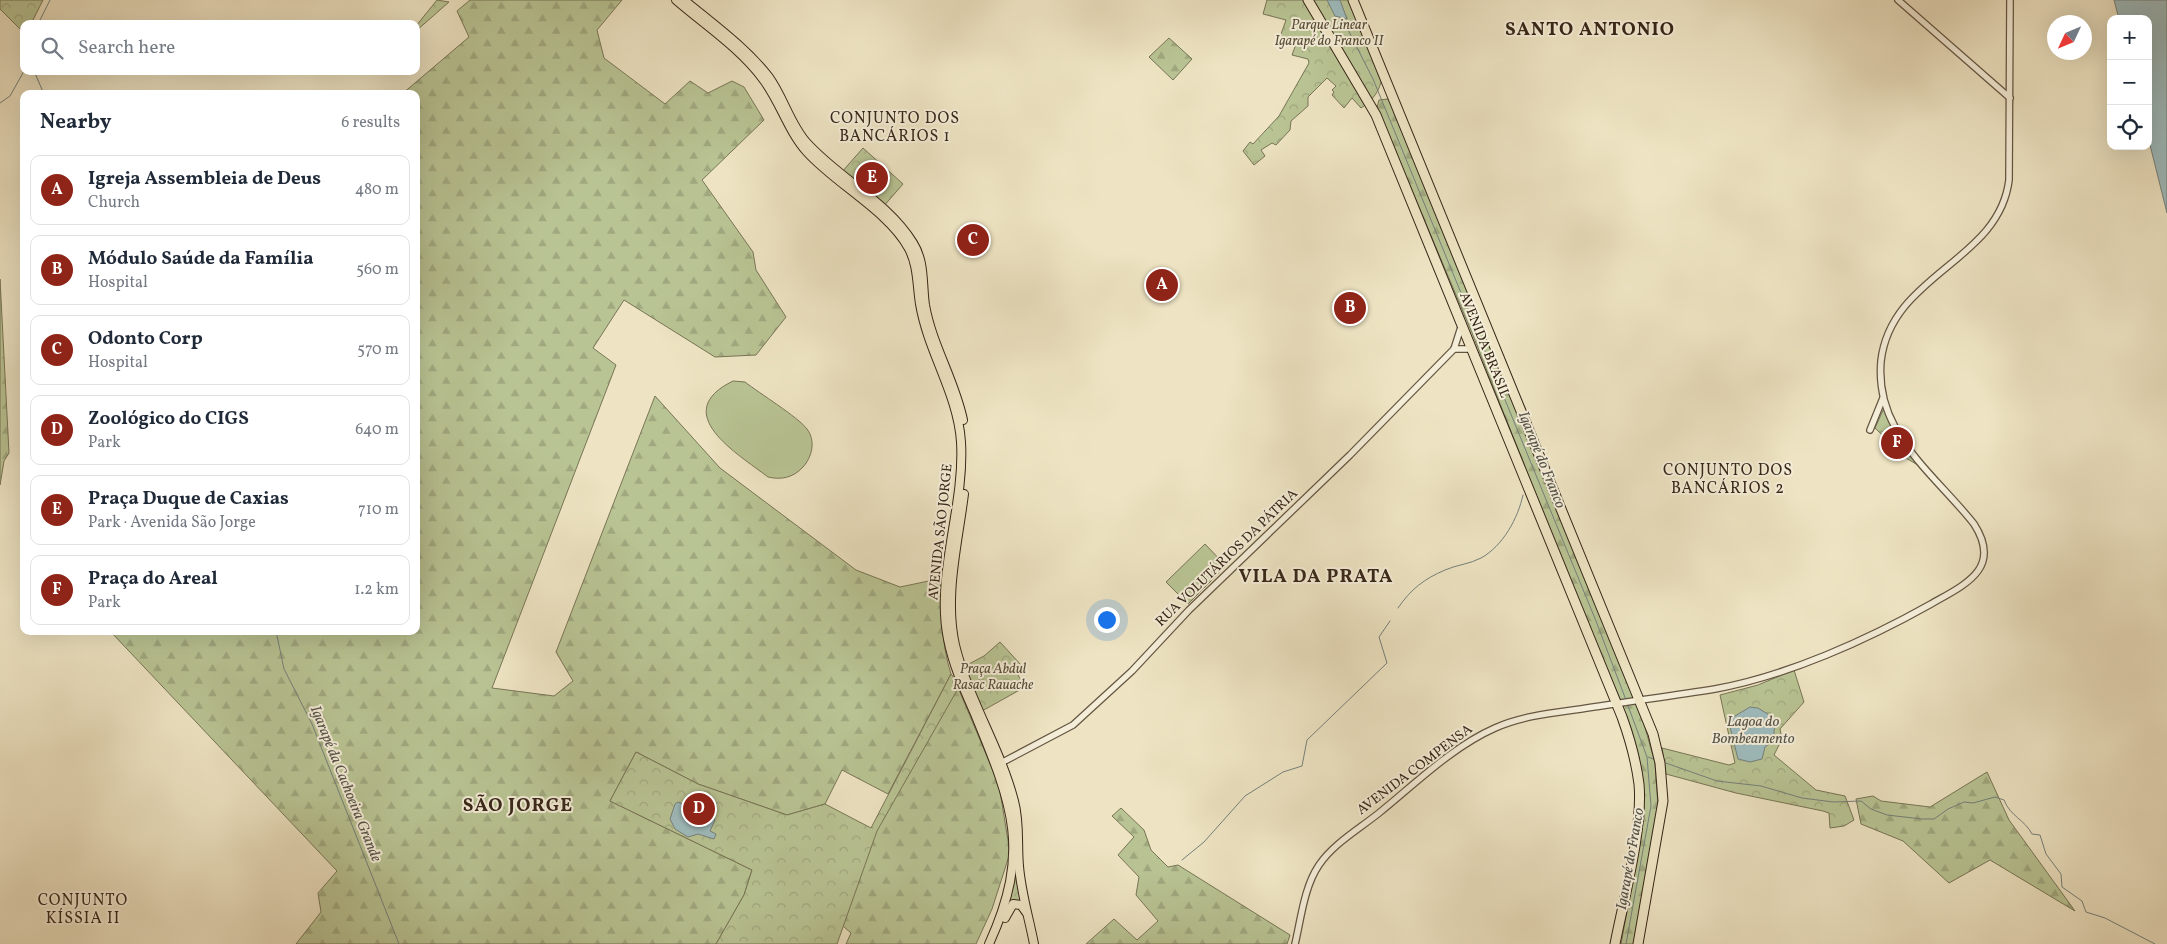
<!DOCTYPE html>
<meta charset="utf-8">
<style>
body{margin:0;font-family:Vollkorn,serif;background:#f6f6f7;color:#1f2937}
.controls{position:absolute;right:15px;top:15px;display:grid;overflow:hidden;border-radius:10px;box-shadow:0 5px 20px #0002}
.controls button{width:45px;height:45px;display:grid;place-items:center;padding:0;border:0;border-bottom:1px solid #e0e1e3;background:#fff;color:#1f2937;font:25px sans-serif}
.compass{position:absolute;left:2047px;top:15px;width:45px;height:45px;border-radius:50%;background:#fff;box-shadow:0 5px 20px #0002;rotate:226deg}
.you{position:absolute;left:1106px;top:619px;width:18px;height:18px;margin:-12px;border:4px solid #fff;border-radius:50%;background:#1a73e8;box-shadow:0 0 0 8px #1a73e833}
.badge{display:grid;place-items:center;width:32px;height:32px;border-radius:50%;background:#8f2418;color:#fff;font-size:16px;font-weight:700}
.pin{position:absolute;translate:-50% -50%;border:2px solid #fff;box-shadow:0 1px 5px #0006}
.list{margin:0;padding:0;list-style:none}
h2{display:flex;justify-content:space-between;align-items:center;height:65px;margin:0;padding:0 20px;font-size:21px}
h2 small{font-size:16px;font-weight:400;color:#747a83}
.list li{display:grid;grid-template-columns:32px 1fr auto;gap:15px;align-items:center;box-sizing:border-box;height:70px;margin:0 10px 10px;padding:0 10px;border:1px solid #e0e1e3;border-radius:10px}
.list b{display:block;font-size:19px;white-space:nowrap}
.list p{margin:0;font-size:16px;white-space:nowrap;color:#747a83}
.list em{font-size:16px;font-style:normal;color:#747a83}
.icon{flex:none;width:28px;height:28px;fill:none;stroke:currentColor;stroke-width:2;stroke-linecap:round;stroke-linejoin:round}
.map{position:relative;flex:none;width:2167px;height:944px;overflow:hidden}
.search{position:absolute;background:#fff;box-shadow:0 5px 20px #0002;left:20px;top:20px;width:400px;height:55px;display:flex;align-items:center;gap:12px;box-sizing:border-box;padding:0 18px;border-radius:10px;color:#747a83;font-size:19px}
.panel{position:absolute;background:#fff;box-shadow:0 5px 20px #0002;left:20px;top:90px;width:400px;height:545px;border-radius:10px}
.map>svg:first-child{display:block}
</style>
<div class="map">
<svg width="2167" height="944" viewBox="0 0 2167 944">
<defs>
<pattern id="forest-firs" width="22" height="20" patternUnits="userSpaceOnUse" patternTransform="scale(1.25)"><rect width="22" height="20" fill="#b9c494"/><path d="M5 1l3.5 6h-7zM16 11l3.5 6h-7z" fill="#a0a87f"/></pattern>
<pattern id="park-crowns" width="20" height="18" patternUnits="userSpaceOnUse" patternTransform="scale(1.25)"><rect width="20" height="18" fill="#b9c494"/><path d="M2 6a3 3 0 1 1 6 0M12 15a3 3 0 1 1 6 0" fill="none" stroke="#a0a87f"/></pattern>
</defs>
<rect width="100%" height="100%" fill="#eee4c3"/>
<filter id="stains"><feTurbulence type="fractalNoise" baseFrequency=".004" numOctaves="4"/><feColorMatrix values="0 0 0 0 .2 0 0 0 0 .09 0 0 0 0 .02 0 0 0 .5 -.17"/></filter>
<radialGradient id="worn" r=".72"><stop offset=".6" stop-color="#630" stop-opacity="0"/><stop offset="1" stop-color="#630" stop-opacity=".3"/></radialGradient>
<g fill="url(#forest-firs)" stroke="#787556">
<path d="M470,0H622L597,30L604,58L665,104L690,81L708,93L732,81L744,87L764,120L702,180L753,252L756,270L786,317L756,355L715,357L624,300L593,348L616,365L492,688L554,696L573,681L556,652L655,396L720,468L856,570L900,587L943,578C941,612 941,642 951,674L888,794L842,770L825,804L787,815L698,784L636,752L610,801L752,870L744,895L716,944H296L321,912L318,893L337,871L110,631H416V94H402L469,37L457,11Z"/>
<polygon points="1169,38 1192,59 1173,80 1149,57"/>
<polygon points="1388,99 1397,115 1639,706 1655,763 1658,807 1635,944 1621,944 1644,818 1639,757 1620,699 1585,618 1472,333 1377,107 1379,100"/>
<polygon points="0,279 9,453 4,461 0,485"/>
<polygon points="954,678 999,785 1010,853 992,909 976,944 846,944 851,933 830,915"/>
<polygon points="1987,772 2009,820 2075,911 1990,860 1949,883 1903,841 1861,824 1856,799 1873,796 1881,801 1930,807"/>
<polygon points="1121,808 1144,830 1151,850 1168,867 1178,865 1290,935 1287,944 1086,944 1114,919 1137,940 1158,921 1136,895 1139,877 1118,855 1134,837 1112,816"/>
</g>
<g fill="url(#park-crowns)" stroke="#787556">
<polygon points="0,0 43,0 31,24 24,24 24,33 0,9"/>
<polygon points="437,0 449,2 416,31 416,26"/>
<path d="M1267,0H1351L1382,77C1380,91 1373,100 1361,108L1352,98L1344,108L1332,95L1334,92L1332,90L1336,86L1327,78L1308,97V106L1291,121L1290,130L1276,145L1272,143L1261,150L1265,156L1254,165L1243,151L1250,142L1253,144L1279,116L1309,63L1308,59L1292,55L1296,44L1280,37L1286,20L1263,14Z"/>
<polygon points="863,148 903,184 883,207 841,173"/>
<polygon points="1884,408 1889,422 1921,467 1906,458 1875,428"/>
<polygon points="1000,642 1021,665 1015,670 1025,687 982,711 965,666 984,656"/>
<polygon points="1794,670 1804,702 1780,729 1782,739 1774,755 1816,790 1845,796 1854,820 1844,826 1830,828 1829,813 1823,811 1736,793 1666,774 1662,748 1729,765 1735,763 1720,695 1758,685"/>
<polygon points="951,674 960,685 877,831 837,944 716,944 744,895 752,870 610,801 636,752 698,784 787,815 825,804 871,828"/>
<polygon points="1017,869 1024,906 1019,902 1003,918"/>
</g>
<g fill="#b9c494" stroke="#787556">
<path d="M733,381L745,382C759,393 798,417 807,429C816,441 812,457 803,467C793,478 781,480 768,477C738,454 668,413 733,381Z"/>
<polygon points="1205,544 1226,566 1188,604 1166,582"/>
</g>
<g fill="#9ebcbe" stroke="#75807c">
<polygon points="1327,0 1340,0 1347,19 1335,16"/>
<polygon points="2114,0 2167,0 2167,213 2148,137 2148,19 2119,19"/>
<polygon points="1750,707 1758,708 1771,716 1775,723 1773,741 1765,747 1762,759 1750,762 1738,759 1730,727 1730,719"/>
<polygon points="678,802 711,815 715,820 710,831 716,834 714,839 698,834 688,837 675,829 670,819 675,804"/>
</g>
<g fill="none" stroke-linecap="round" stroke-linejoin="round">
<g stroke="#75807c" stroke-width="1">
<polyline points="1342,18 1373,79 1596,621 1626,700"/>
<polyline points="38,24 50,0"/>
<polyline points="34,71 44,94"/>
<polyline points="0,103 10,96 24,71"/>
<path d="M1398,608C1411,589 1424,579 1445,570C1456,565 1470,564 1481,558C1503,546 1518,518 1523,495"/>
<polyline points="276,631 284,669 312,724 399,944"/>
<polyline points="1648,757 1656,760"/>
<path d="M1663,762L1717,781L1761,786L1802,798L1833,802L1861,801L1871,809L1887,815L1922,819H1934L1948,809L1964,802L1973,803L1995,797L2004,800C2010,816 2025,820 2032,834L2040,835L2046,854L2061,874L2062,887L2082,901L2086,912L2105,918L2155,944"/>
<polyline points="1182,860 1204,842 1245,796 1283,772 1302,766 1307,740 1387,663 1379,637 1390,621"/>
<polyline points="1626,944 1651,806 1647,757 1627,703"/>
</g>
<g stroke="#655643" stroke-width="8">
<g id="minor">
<polyline points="1898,0 2010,98"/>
<polyline points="1454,349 1471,349"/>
<polyline points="1870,430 1883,398"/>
<polyline points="1001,763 1073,725 1132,671 1189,610 1350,455 1454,349 1461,327"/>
<path d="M1295,944C1301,919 1304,887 1319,865C1333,844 1359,829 1379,813C1415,784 1452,747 1495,728C1522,716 1552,713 1581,709C1625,702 1671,696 1715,689C1787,676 1867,640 1931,604C1964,585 2003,569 1974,524C1949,492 1914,463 1895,427C1884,407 1879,384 1881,361C1891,274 1999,262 2009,180L2010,0"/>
</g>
</g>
<g stroke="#372618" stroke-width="10">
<g id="major">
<path d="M676,0C705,25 740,48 763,79C780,101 788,131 807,152C836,184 888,211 908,247C918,264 917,285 920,304C928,352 958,394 961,442C965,507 935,575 948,639C953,665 964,689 975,714C1012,804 1032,850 989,944"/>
<path d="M684,0C713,24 745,47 768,76C783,96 790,124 806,142C838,178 887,201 913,243C925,262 922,284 925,305C932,345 955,381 963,420"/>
<path d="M964,494C958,543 944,596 955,645C968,699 1000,747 1014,801C1020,823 1017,844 1019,866C1021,892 1029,918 1034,944"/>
<polyline points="1005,918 1013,904 1021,905 1026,912"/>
</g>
</g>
<g stroke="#372618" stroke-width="11">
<g id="highway">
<path d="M1308,0L1376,115L1622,717C1630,739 1636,761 1639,784C1643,829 1624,898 1615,944"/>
<polyline points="1353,0 1653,734 1660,763 1663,801 1638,944"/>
</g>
</g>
<use href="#minor" stroke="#f4edd8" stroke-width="5.5"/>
<use href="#major" stroke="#eee4c3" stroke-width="8"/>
<use href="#highway" stroke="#eee4c3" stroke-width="9"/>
</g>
<g text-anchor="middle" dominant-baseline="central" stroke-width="4" stroke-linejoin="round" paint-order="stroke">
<g font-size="14" font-style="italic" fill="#584e37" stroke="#f4edd8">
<text x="1329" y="25">Parque Linear<tspan x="1329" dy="16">Igarapé do Franco II</tspan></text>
<text x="993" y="669">Praça Abdul<tspan x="993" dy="16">Rasac Rauache</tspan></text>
</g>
<g font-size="14" fill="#372618" stroke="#f4edd8">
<text transform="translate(1484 345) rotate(68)">AVENIDA BRASIL</text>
<text transform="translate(941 532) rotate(-84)">AVENIDA SÃO JORGE</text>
<text transform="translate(1227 558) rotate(-44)">RUA VOLUTÁRIOS DA PÁTRIA</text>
<text transform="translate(1415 770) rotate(-37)">AVENIDA COMPENSA</text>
</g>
<g font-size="15" font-style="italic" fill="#56534a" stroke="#f4edd8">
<text transform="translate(1541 460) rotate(68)">Igarapé do Franco</text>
<text x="1753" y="722">Lagoa do<tspan x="1753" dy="17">Bombeamento</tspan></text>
<text transform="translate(345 784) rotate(68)">Igarapé da Cachoeira Grande</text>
<text transform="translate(1631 859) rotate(-80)">Igarapé do Franco</text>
</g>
<g font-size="16" letter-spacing="1" fill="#372618" stroke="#f4edd8">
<text x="895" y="119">CONJUNTO DOS<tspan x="895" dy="18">BANCÁRIOS 1</tspan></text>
<text x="1728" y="471">CONJUNTO DOS<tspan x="1728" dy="18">BANCÁRIOS 2</tspan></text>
<text x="83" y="901">CONJUNTO<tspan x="83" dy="18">KÍSSIA II</tspan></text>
</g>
<g font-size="19" font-weight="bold" letter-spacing="1" fill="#372618" stroke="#f4edd8">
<text x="1590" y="30">SANTO ANTONIO</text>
<text x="1316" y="577">VILA DA PRATA</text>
<text x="518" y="806">SÃO JORGE</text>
</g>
</g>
<rect width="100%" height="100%" filter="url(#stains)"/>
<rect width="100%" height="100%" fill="url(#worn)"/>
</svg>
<div class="controls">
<button>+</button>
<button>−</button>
<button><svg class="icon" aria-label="locate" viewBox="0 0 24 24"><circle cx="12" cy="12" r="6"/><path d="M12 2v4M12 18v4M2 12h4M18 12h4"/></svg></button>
</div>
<svg class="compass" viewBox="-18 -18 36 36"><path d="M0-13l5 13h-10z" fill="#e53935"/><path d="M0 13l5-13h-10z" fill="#747a83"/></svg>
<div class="you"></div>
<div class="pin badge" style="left:1162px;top:285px">A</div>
<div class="pin badge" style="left:1350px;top:308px">B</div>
<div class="pin badge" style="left:973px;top:240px">C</div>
<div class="pin badge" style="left:699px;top:809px">D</div>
<div class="pin badge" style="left:872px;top:178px">E</div>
<div class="pin badge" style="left:1897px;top:443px">F</div>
<div class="search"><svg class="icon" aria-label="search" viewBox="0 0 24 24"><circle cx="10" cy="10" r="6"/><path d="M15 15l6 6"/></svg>Search here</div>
<section class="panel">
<h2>Nearby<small>6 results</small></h2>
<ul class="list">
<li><span class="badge">A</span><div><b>Igreja Assembleia de Deus</b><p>Church</p></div><em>480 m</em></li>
<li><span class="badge">B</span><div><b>Módulo Saúde da Família</b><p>Hospital</p></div><em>560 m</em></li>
<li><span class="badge">C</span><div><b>Odonto Corp</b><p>Hospital</p></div><em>570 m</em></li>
<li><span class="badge">D</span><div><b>Zoológico do CIGS</b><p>Park</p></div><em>640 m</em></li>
<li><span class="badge">E</span><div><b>Praça Duque de Caxias</b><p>Park · Avenida São Jorge</p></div><em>710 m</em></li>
<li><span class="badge">F</span><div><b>Praça do Areal</b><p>Park</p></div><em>1.2 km</em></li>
</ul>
</section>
</div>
